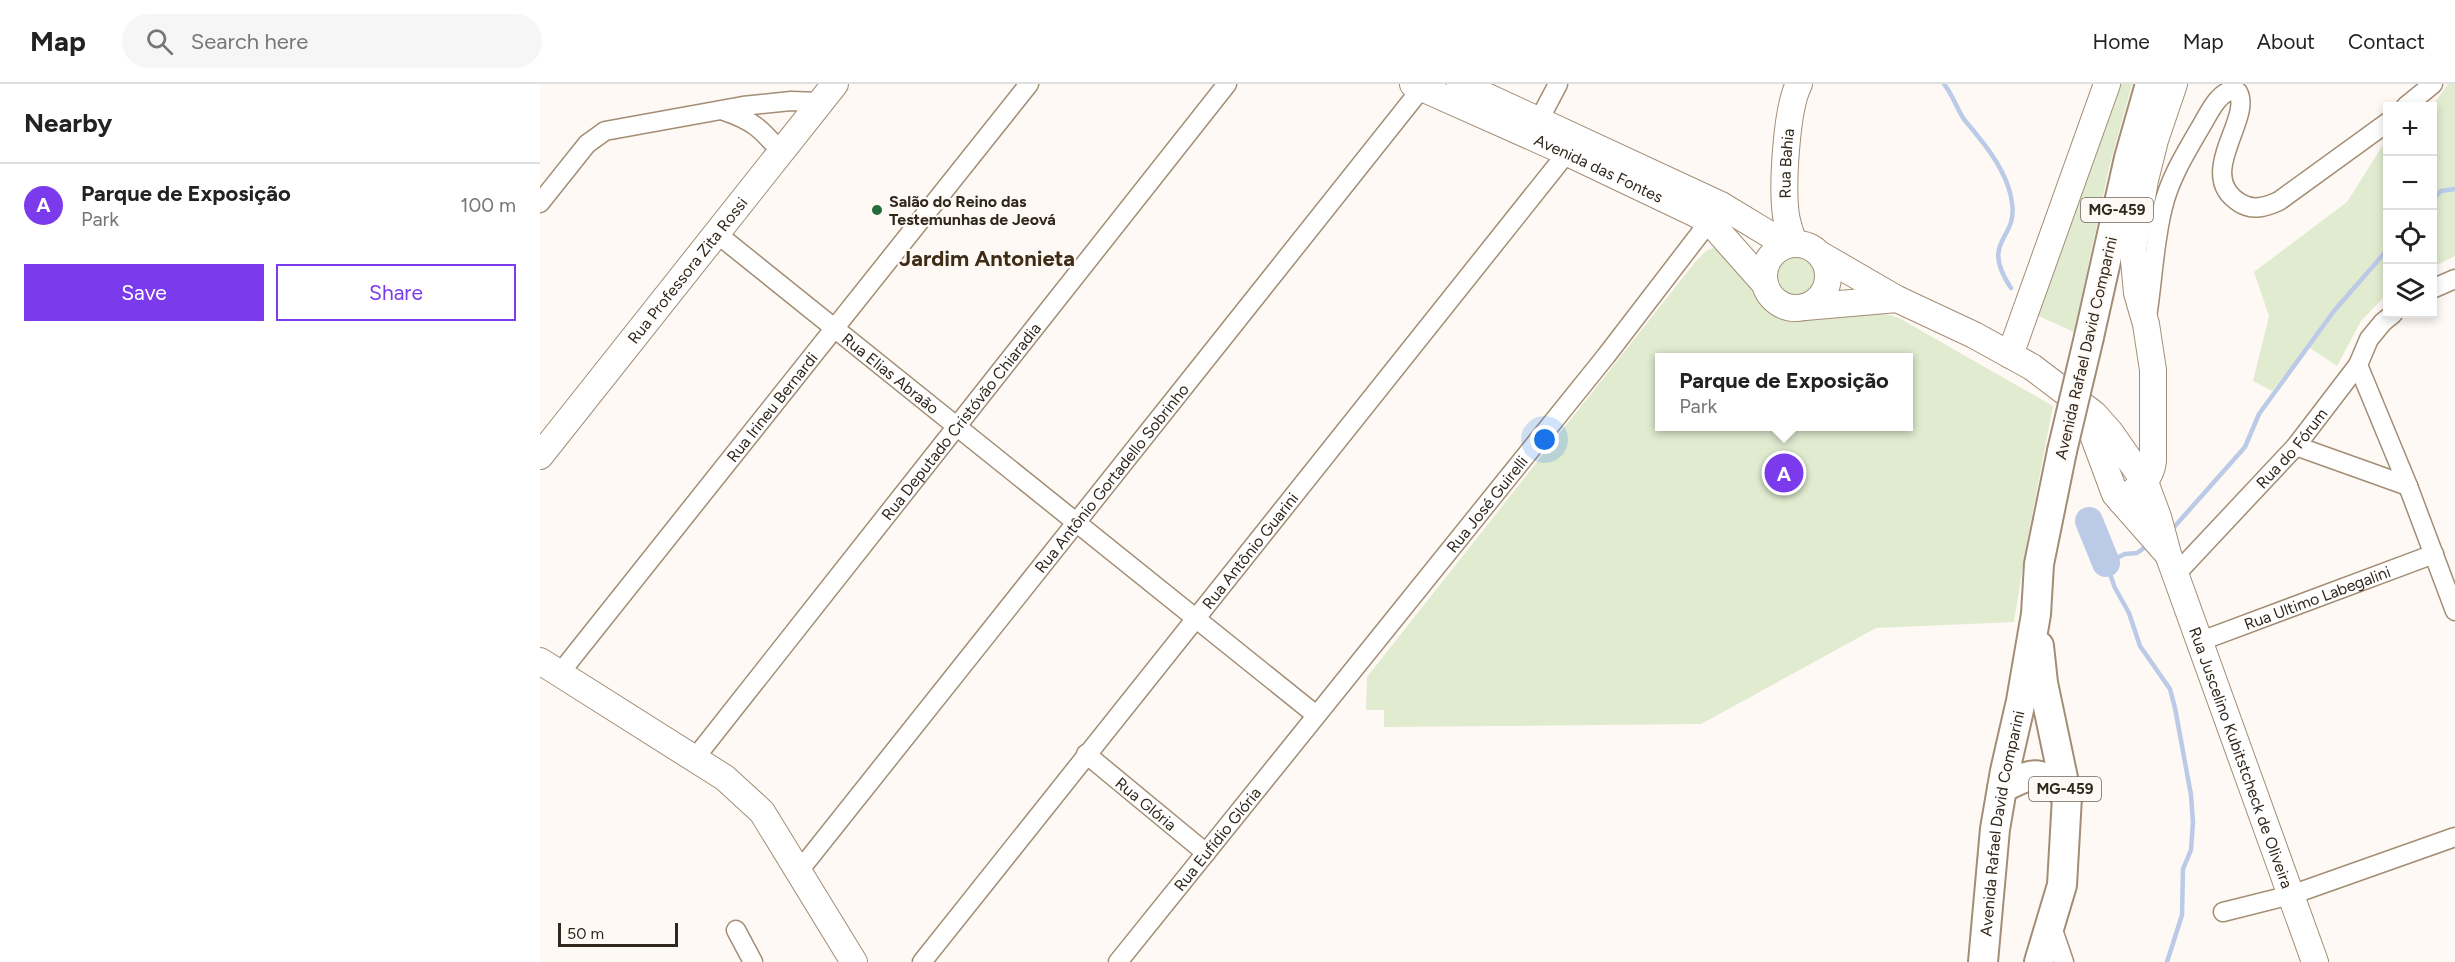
<!DOCTYPE html>
<meta charset="utf-8">
<style>
body{margin:0;font-family:Figtree,sans-serif;background:#f6f6f6;color:#222}
.controls{position:absolute;right:18px;top:18px;display:grid;overflow:hidden;border-radius:0px;box-shadow:0 3px 9px #0003}
.controls button{width:54px;height:54px;display:grid;place-items:center;padding:0;border:0;border-bottom:2px solid #e0e0e0;background:#fff;color:#222;font:30px sans-serif}
.scale{position:absolute;left:18px;bottom:15px;width:120px;box-sizing:border-box;padding-left:6px;border:3px solid #30271d;border-top:0;font-size:16px;line-height:21px;white-space:nowrap;color:#30271d;-webkit-text-stroke:4px #fef9f4;paint-order:stroke}
.you{position:absolute;left:1005px;top:356px;width:21px;height:21px;margin:-15px;border:4px solid #fff;border-radius:50%;background:#1a73e8;box-shadow:0 0 0 9px #1a73e833}
.badge{display:grid;place-items:center;width:39px;height:39px;border-radius:50%;background:#7c3aed;color:#fff;font-size:20px;font-weight:700}
.pin{position:absolute;translate:-50% -50%;border:3px solid #fff;box-shadow:0 2px 6px #0006}
.popup{position:absolute;left:1115px;top:269px;width:258px;height:78px;box-sizing:border-box;display:grid;place-content:center;border-radius:0px;background:#fff;filter:drop-shadow(0 2px 4px #0005);font-size:20px;white-space:nowrap;color:#767676}
.popup b{font-size:22px;color:#222}
.popup::after{content:'';position:absolute;left:50%;top:100%;margin-left:-12px;border:12px solid transparent;border-top-color:#fff}
.list{margin:0;padding:0;list-style:none}
h2{display:flex;justify-content:space-between;align-items:center;height:78px;margin:0;padding:0 24px;font-size:26px}
h2 small{font-size:20px;font-weight:400;color:#767676}
.list li{display:grid;grid-template-columns:39px 1fr auto;gap:18px;align-items:center;box-sizing:border-box;height:84px;padding:0 24px;border-top:2px solid #e0e0e0}
.list b{display:block;font-size:22px;white-space:nowrap}
.list p{margin:0;font-size:20px;white-space:nowrap;color:#767676}
.list em{font-size:20px;font-style:normal;color:#767676}
.actions{display:flex;gap:12px;padding:18px 24px}
.actions a{flex:1;padding:14px 0;border:2px solid #7c3aed;border-radius:0px;text-align:center;font-size:21px;color:#7c3aed}
.actions .main{background:#7c3aed;color:#fff}
.icon{flex:none;width:33px;height:33px;fill:none;stroke:currentColor;stroke-width:2;stroke-linecap:round;stroke-linejoin:round}
.map{position:relative;flex:none;width:1915px;height:878px;overflow:hidden}
header{display:flex;align-items:center;gap:36px;box-sizing:border-box;height:84px;padding:0 30px;background:#fff;border-bottom:2px solid #e0e0e0}
header strong{font-size:28px}
nav{display:flex;gap:33px;margin-inline-start:auto;font-size:21px}
.search{width:420px;height:54px;background:#f6f6f6;display:flex;align-items:center;gap:15px;box-sizing:border-box;padding:0 21px;border-radius:33px;color:#767676;font-size:22px}
main{display:flex}
aside{flex:1;background:#fff}
.map>svg:first-child{display:block}
</style>
<header>
<strong>Map</strong>
<div class="search"><svg class="icon" aria-label="search" viewBox="0 0 24 24"><circle cx="10" cy="10" r="6"/><path d="M15 15l6 6"/></svg>Search here</div>
<nav><a>Home</a><a>Map</a><a>About</a><a>Contact</a></nav>
</header>
<main>
<aside>
<h2>Nearby<small></small></h2>
<ul class="list">
<li><span class="badge">A</span><div><b>Parque de Exposição</b><p>Park</p></div><em>100 m</em></li>
</ul>
<div class="actions"><a class="main">Save</a><a>Share</a></div>
</aside>
<div class="map">
<svg width="1915" height="878" viewBox="0 0 1915 878">
<rect width="100%" height="100%" fill="#fef9f4"/>
<g fill="#e0ebcf" fill-rule="evenodd">
<polygon points="1573,0 1592,0 1569,84 1534,248 1490,228"/>
<polygon points="1908,0 1915,0 1915,172 1893,183 1892,22"/>
<polygon points="1847,59 1847,210 1821,237 1797,282 1767,262 1732,307 1713,297 1729,232 1714,188 1807,118 1841,64"/>
<path d="M1175,163L1192,174L1214,211L1242,233L1262,236L1325,229H1343L1359,234L1513,322L1487,457L1474,538L1336,544L1161,640L844,643V626H826L827,593L1156,177L1166,167ZM1120,274H1368V342H1120Z"/>
<circle cx="1255" cy="192" r="21"/>
</g>
<g fill="none" stroke-linecap="round" stroke-linejoin="round">
<g stroke="#bbcae6" stroke-width="4.5">
<path d="M1404,0C1412,10 1415,20 1422,32C1425,38 1432,44 1436,50C1452,69 1469,93 1472,119C1478,157 1439,155 1471,204"/>
<polyline points="1892,116 1901,107 1915,105"/>
<polyline points="1635,442 1705,363 1719,330 1794,227 1848,165"/>
<polyline points="1608,461 1597,469 1585,470 1566,479 1575,504 1589,529 1600,562 1630,605 1635,624 1651,711 1653,738 1651,766 1643,785 1642,831 1627,878"/>
</g>
<polyline stroke="#bbcae6" stroke-width="28" points="1549,437 1566,479"/>
<g stroke="#a38d75" stroke-width="21">
<g id="street">
<polyline points="1866,22 1893,0"/>
<path d="M184,27C214,37 221,45 242,69"/>
<polyline points="999,36 1018,0"/>
<polyline points="0,119 47,60 65,47 203,22 251,17 281,18"/>
<path id="s1" d="M176,149L776,631"/>
<polyline points="1892,205 1915,195"/>
<path d="M1607,233C1613,196 1614,158 1623,123C1630,93 1648,65 1663,39C1670,27 1678,9 1693,6L1698,8C1713,35 1654,91 1700,119C1713,127 1726,123 1739,117L1848,38"/>
<polyline points="1818,281 1868,402 1915,527"/>
<polyline points="1756,362 1868,402"/>
<path id="s2" d="M1636,490L1756,362L1818,281L1829,255L1843,238L1853,230"/>
<path id="s3" d="M1661,557L1894,470"/>
<path id="s4" d="M20,589L489,0"/>
<path id="s5" d="M546,670L666,769"/>
<path id="s6" d="M155,674L687,0"/>
<path id="s7" d="M259,787L885,0"/>
<polyline points="1683,828 1751,811 1915,753"/>
<polyline points="1511,840 1524,878"/>
<polyline points="196,846 213,878"/>
<path id="s8" d="M382,878L1034,60"/>
<path id="s9" d="M578,878L1066,272L1175,130"/>
</g>
</g>
<g stroke="#a38d75" stroke-width="28">
<g id="secondary">
<path id="s10" d="M873,0L1028,69L1154,129L1170,138L1224,199"/>
<polyline points="920,0 1181,121 1247,161"/>
<path id="s11" d="M1254,159C1251,151 1248,142 1246,132C1242,103 1246,25 1259,0"/>
<circle cx="1256" cy="192" r="32"/>
<path id="s12" d="M1281,171L1357,215L1434,251L1492,283L1554,330L1570,348L1605,398L1618,433L1628,470L1775,878"/>
<polyline points="1265,223 1357,215"/>
<polyline points="1470,271 1567,0"/>
<polyline points="1543,324 1575,410 1625,467"/>
<path id="s13" d="M0,372L295,0"/>
<path d="M1581,417C1596,405 1611,397 1613,377V286L1606,240L1597,209L1593,166L1605,96L1615,56L1634,0"/>
<polyline points="0,577 185,694 222,728 314,878"/>
</g>
</g>
<g stroke="#a38d75" stroke-width="32">
<g id="primary">
<polyline points="1549,253 1589,74 1610,0"/>
<path d="M1462,704C1496,687 1500,684 1527,713"/>
<path id="s14" d="M1443,878L1455,745L1465,687L1481,617L1496,530L1499,480L1522,367"/>
<polyline points="1499,878 1522,801 1527,713 1503,599 1499,562"/>
</g>
</g>
<use href="#street" stroke="#fff" stroke-width="18"/>
<use href="#secondary" stroke="#fff" stroke-width="26"/>
<use href="#primary" stroke="#fff" stroke-width="28"/>
<g stroke="#a38d75" stroke-width="32" stroke-linecap="butt">
<polyline id="primary-bridge" points="1522,367 1549,253"/>
</g>
<use href="#primary-bridge" stroke="#fff" stroke-width="28"/>
</g>
<circle fill="#216d3b" stroke="#fef9f4" stroke-width="2" cx="337" cy="126" r="6"/>
<g text-anchor="middle" dominant-baseline="central" stroke-width="4.5" stroke-linejoin="round" paint-order="stroke">
<g fill="#fef9f4" stroke="#6e665e" stroke-width="1.5">
<rect x="1541" y="114" width="72" height="24" rx="4.5"/>
<rect x="1489" y="693" width="72" height="24" rx="4.5"/>
</g>
<g font-size="15" font-weight="bold" fill="#30271d">
<text x="1577" y="126">MG-459</text>
<text x="1525" y="705">MG-459</text>
</g>
<g font-size="16" fill="#30271d" stroke="#fef9f4">
<text stroke="none"><textPath href="#s11" startOffset="81">Rua Bahia</textPath></text>
<text stroke="none"><textPath href="#s10" startOffset="204">Avenida das Fontes</textPath></text>
<text stroke="none"><textPath href="#s13" startOffset="237">Rua Professora Zita Rossi</textPath></text>
<text transform="translate(1546 264) rotate(-77)">Avenida Rafael David Comparini</text>
<text stroke="none"><textPath href="#s1" startOffset="224">Rua Elias Abraão</textPath></text>
<text stroke="none"><textPath href="#s4" startOffset="340">Rua Irineu Bernardi</textPath></text>
<text stroke="none"><textPath href="#s6" startOffset="429">Rua Deputado Cristóvão Chiaradia</textPath></text>
<text stroke="none"><textPath href="#s2" startOffset="171">Rua do Fórum</textPath></text>
<text stroke="none"><textPath href="#s7" startOffset="502">Rua Antônio Gortadello Sobrinho</textPath></text>
<text stroke="none"><textPath href="#s9" startOffset="588">Rua José Guirelli</textPath></text>
<text stroke="none"><textPath href="#s8" startOffset="526">Rua Antônio Guarini</textPath></text>
<text stroke="none"><textPath href="#s3" startOffset="124">Rua Ultimo Labegalini</textPath></text>
<text stroke="none"><textPath href="#s12" startOffset="694">Rua Juscelino Kubitstcheck de Oliveira</textPath></text>
<text stroke="none"><textPath href="#s5" startOffset="78">Rua Glória</textPath></text>
<text stroke="none"><textPath href="#s14" startOffset="140">Avenida Rafael David Comparini</textPath></text>
<text stroke="none"><textPath href="#s9" startOffset="158">Rua Eufídio Glória</textPath></text>
</g>
<g font-size="16" font-weight="bold" fill="#30271d" stroke="#fef9f4" text-anchor="start">
<text x="349" y="117">Salão do Reino das<tspan x="349" dy="18">Testemunhas de Jeová</tspan></text>
</g>
<g font-size="22" font-weight="bold" fill="#3e2c16" stroke="#fef9f4">
<text x="447" y="174">Jardim Antonieta</text>
</g>
</g>
</svg>
<div class="controls">
<button>+</button>
<button>−</button>
<button><svg class="icon" aria-label="locate" viewBox="0 0 24 24"><circle cx="12" cy="12" r="6"/><path d="M12 2v4M12 18v4M2 12h4M18 12h4"/></svg></button>
<button><svg class="icon" aria-label="layers" viewBox="0 0 24 24"><path d="M12 4l9 5-9 5-9-5zM3 14l9 5 9-5"/></svg></button>
</div>
<div class="scale">50 m</div>
<div class="you"></div>
<div class="pin badge" style="left:1244px;top:389px">A</div>
<div class="popup"><b>Parque de Exposição</b>Park</div>
</div>
</main>
